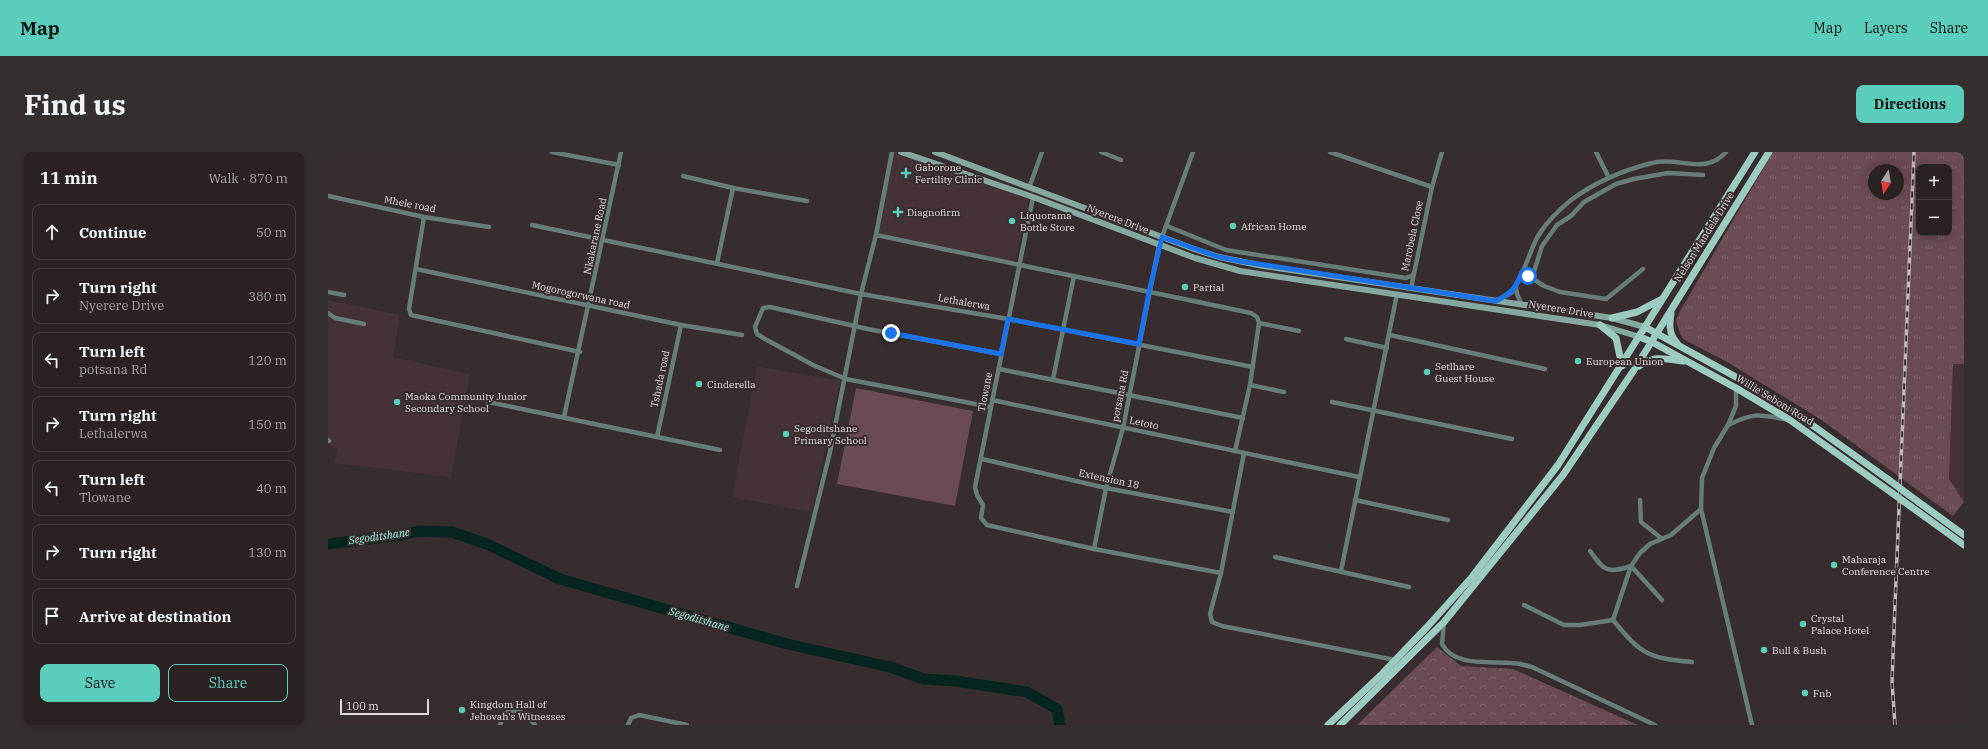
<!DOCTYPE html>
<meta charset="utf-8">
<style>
body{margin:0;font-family:"IBM Plex Serif",serif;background:#352e2f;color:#f1f3f6}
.controls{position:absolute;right:12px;top:12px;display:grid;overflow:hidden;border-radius:8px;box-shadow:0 2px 10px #0003}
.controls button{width:36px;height:36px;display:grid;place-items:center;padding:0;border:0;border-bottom:1px solid #453e40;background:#292122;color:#f1f3f6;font:20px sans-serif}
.compass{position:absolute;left:1540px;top:12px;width:36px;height:36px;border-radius:50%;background:#292122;box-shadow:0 2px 10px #0003;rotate:192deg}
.scale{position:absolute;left:12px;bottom:10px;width:89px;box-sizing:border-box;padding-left:4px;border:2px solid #e2dadb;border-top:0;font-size:11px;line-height:14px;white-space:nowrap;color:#e2dadb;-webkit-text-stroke:3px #372c2e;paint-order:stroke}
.stop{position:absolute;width:12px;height:12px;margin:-9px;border:3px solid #1a73e8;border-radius:50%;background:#fff}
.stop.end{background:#1a73e8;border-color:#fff;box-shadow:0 1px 4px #0008}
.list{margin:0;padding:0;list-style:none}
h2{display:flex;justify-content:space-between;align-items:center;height:52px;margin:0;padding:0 16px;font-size:17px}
h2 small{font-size:13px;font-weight:400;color:#a5a3a5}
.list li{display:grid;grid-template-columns:26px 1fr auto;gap:12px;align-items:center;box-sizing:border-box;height:56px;margin:0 8px 8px;padding:0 8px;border:1px solid #453e40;border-radius:8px}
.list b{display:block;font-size:15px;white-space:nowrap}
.list p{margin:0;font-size:13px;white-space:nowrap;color:#a5a3a5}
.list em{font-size:13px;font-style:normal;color:#a5a3a5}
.actions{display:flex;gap:8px;padding:12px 16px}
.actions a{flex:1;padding:9px 0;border:1px solid #5bcebb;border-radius:8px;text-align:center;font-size:14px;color:#5bcebb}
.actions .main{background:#5bcebb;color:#111}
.icon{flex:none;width:22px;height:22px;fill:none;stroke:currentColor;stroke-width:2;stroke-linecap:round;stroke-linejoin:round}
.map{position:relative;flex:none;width:1636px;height:573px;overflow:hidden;border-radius:8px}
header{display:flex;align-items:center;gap:24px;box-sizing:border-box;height:56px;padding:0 20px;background:#5bcebb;color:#111}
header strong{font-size:19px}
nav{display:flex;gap:22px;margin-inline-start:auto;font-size:14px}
.intro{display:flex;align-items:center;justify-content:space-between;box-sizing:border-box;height:96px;padding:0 24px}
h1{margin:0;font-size:28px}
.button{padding:10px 18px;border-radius:8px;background:#5bcebb;color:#111;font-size:14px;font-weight:700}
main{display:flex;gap:24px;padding:0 24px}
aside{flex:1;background:#292122;border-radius:8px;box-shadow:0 2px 10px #0003}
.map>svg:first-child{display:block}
</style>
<header>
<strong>Map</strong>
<nav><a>Map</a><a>Layers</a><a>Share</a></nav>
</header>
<div class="intro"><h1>Find us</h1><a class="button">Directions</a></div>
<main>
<aside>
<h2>11 min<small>Walk · 870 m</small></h2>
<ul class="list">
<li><svg class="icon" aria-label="ahead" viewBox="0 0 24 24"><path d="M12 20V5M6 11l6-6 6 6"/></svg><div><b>Continue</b></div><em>50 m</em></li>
<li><svg class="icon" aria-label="right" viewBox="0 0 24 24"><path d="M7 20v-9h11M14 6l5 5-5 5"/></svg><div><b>Turn right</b><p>Nyerere Drive</p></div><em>380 m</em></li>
<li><svg class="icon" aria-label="left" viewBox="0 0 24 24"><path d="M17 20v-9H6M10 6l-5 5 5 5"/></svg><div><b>Turn left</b><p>potsana Rd</p></div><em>120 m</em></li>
<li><svg class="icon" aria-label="right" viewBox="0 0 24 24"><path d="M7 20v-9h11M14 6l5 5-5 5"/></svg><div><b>Turn right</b><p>Lethalerwa</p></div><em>150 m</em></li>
<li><svg class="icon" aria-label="left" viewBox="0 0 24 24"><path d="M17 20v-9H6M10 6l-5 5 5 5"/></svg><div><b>Turn left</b><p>Tlowane</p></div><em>40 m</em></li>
<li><svg class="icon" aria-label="right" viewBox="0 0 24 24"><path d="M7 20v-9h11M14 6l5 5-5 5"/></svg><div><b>Turn right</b></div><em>130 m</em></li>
<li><svg class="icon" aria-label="arrive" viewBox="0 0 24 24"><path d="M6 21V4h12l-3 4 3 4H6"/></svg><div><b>Arrive at destination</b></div></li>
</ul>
<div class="actions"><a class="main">Save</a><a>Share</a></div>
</aside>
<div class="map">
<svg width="1636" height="573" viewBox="0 0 1636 573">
<defs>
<pattern id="grass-tufts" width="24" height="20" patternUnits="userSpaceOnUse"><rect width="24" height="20" fill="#6a4b52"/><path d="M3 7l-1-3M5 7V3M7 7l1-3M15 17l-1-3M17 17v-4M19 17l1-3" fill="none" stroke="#7f646a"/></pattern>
<pattern id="forest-crowns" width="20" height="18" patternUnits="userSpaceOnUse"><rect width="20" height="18" fill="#6a4b52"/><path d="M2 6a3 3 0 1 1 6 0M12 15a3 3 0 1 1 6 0" fill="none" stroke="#7f646a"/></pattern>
</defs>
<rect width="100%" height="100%" fill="#372c2e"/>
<g fill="#443236">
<polygon points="566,0 577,0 701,45 687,110 546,80"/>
<polygon points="0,148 72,163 65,205 142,222 123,325 6,311 10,297 0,292"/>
<polygon points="1625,212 1636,212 1636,351 1621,327"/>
<polygon points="429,214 512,229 483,360 404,345"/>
</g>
<path fill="url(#grass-tufts)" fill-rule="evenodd" d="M1445,0H1636V212H1625L1621,327L1636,350L1625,364L1495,269L1401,211L1355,187L1351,179L1348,168L1352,159ZM1591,15H1621V81H1591ZM1546,18H1570V42H1546Z"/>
<polygon fill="url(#forest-crowns)" points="1109,495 1133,514 1185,517 1310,573 1029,573"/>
<polygon fill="#6a4b52" points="528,236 645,259 627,354 509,332"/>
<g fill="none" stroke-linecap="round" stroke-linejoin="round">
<polyline stroke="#072520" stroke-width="11" points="0,392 73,383 91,379 124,380 159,392 232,427 459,492 562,515 596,527 628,529 699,540 729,557 732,573"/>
<g stroke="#677d78" stroke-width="4.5">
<polyline points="224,0 291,13"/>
<polyline points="773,0 793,8"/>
<polyline points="1002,0 1104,35"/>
<polyline points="1268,0 1281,26"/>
<polyline points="355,24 405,36 479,49"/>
<polyline points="701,36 714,0"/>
<polyline points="0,44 96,65 161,75"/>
<polyline points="705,45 647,335 649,343 655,353 653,366 659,373 766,397 893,421"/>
<polyline points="96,65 81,157 83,163 252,200"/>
<polyline points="204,73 533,142 680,167 925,215"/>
<polyline points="839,74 898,98 1078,126 1085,123"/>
<polyline points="548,83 923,161 929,165 931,171 922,233 907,299"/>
<polyline points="389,111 405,36"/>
<polyline points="88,117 353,173 414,183"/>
<polyline points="1194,120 1216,134 1232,140 1278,147 1315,117"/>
<polyline points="1204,126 1214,94 1229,73 1243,64 1256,50 1288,32 1306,27 1340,21 1375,23"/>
<polyline points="1188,135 1189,142 1194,153"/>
<polyline points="1083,136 1104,35 1114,0"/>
<polyline points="0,140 16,143"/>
<path d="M1169,148C1173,146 1179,144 1183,141C1191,135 1203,96 1210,84C1218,71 1232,57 1243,48C1266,31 1296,18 1324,11C1351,4 1377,24 1398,0"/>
<polyline points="0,161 7,166 36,172"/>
<polyline points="931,171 971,179"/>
<polyline points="1062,183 1217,217"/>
<polyline points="1018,187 1059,196"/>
<polyline points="671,217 915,266"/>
<polyline points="725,227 746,124"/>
<polyline points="922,233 956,240"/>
<polyline points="1408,236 1408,254 1400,273 1386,296 1374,326 1373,357 1424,573"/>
<polyline points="664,248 1031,325"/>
<polyline points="160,250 392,298"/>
<polyline points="1004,250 1184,287"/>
<polyline points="663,255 518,227 485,213 437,187 429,182 427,175 435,156 442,155 540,177 673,202"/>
<polyline points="236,265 293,0"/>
<path d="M1400,273C1425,261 1430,262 1456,267"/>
<polyline points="329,285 353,173"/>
<polyline points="0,288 1,289"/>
<polyline points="916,301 893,421 882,462 884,470 894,474 1067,508"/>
<polyline points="654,307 778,336 905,360"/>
<polyline points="1027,348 1120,368"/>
<polyline points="1312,348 1313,370 1333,386"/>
<polyline points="766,397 778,336 795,276 831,93 865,0"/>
<path d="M1262,399C1276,419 1280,422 1303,414L1334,448"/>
<polyline points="947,405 1081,435"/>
<polyline points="1013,419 1069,142"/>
<polyline points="469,434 502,300 533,142 548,83 564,0"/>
<polyline points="1196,453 1236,473 1252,473 1285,468"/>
<polyline points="1285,468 1303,414 1312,401 1322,392 1343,383 1373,357"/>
<path d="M1285,468C1313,502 1319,506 1364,510"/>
<path d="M1116,470L1114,492C1126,515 1161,509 1183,511C1190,511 1197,513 1204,515L1327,573"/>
<path d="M172,573L176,562C189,553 199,563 207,573"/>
<polyline points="300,573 303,566 311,563 359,573"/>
</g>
<g stroke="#85a9a1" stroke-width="6">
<polyline points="573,0 705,45 867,106 912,119 1272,173 1312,185"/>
<polyline points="607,0 866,97 891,105 935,114 1284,166 1317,175"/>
</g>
<g stroke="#9ccbc1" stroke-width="7">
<path d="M1343,162C1341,173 1341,183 1349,191"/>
<polyline points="1284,166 1309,160 1332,148"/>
<polyline points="1272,173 1288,186 1294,214"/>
<polyline points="1317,175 1417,230 1466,260 1561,328"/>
<polyline points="1312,185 1324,190 1408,236 1462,268 1564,341"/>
<path d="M1311,214C1324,203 1339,207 1355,209"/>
<polyline points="1581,343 1636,383"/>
<polyline points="1582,354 1636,393"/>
<polyline points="1000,573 1055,521 1100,474 1144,425 1230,313 1427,0"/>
<polyline points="1012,573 1116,470 1235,323 1306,218 1441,0"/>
</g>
<g stroke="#c1b8b9" stroke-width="3.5">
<polyline id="rail" points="1567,573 1564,530 1567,452 1586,0"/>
</g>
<use href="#rail" stroke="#372c2e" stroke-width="2" stroke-dasharray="6" stroke-linecap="butt"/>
<g stroke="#9ccbc1" stroke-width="7">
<polyline points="1561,328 1581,343"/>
<polyline points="1564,341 1582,354"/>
</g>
</g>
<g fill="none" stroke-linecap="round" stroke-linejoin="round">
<path stroke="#1a73e8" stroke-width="5" d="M563,181L673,202L680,167L811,192L821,140L834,85L891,105L911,109L1168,149C1185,140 1187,137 1194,120L1200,124"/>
</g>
<g fill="#5bcebb" stroke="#372c2e" stroke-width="1.5">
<path d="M576 15h4v4h4v4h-4v4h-4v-4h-4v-4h4z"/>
<path d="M568 54h4v4h4v4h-4v4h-4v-4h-4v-4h4z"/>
<circle cx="684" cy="69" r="4"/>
<circle cx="905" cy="74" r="4"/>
<circle cx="857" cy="135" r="4"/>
<circle cx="1250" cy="209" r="4"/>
<circle cx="1099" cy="220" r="4"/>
<circle cx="371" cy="232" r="4"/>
<circle cx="69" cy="250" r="4"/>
<circle cx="458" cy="282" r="4"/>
<circle cx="1506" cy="413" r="4"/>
<circle cx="1475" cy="472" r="4"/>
<circle cx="1436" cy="498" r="4"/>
<circle cx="1477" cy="541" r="4"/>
<circle cx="134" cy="558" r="4"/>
</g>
<g text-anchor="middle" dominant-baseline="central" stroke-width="4" stroke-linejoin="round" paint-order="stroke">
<g font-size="10" fill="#e2dadb" stroke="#372c2e" text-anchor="start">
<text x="587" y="15">Gaborone<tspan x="587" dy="12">Fertility Clinic</tspan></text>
<text x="579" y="60">Diagnofirm</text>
<text x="692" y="63">Liquorama<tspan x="692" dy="12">Bottle Store</tspan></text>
<text x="913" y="74">African Home</text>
<text x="865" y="135">Partial</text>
<text x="1258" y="209">European Union</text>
<text x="1107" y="214">Setlhare<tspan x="1107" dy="12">Guest House</tspan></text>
<text x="379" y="232">Cinderella</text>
<text x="77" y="244">Maoka Community Junior<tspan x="77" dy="12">Secondary School</tspan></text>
<text x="466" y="276">Segoditshane<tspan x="466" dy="12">Primary School</tspan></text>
<text x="1514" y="407">Maharaja<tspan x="1514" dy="12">Conference Centre</tspan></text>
<text x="1483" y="466">Crystal<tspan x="1483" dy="12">Palace Hotel</tspan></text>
<text x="1444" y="498">Bull &amp; Bush</text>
<text x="1485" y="541">Fnb</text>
<text x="142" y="552">Kingdom Hall of<tspan x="142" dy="12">Jehovah's Witnesses</tspan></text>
</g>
<g font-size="10" fill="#e2dadb" stroke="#372c2e">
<text transform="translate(82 52) rotate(11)">Mhele road</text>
<text transform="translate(790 67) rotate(21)">Nyerere Drive</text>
<text transform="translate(267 84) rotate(-78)">Nkakarane Road</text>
<text transform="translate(1084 84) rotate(-78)">Marobela Close</text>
<text transform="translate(1376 85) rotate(-58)">Nelson Mandela Drive</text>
<text transform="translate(253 143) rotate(12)">Mogorogorwana road</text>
<text transform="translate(636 150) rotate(10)">Lethalerwa</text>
<text transform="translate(1233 157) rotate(9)">Nyerere Drive</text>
<text transform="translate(332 227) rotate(-78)">Tshada road</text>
<text transform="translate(657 240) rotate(-79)">Tlowane</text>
<text transform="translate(792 244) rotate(-79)">potsana Rd</text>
<text transform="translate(1447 248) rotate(31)">Willie Seboni Road</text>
<text transform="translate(816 271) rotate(12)">Letoto</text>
<text transform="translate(781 327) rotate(12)">Extension 18</text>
</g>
<g font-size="11" font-style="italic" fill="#98f2e1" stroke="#372c2e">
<text transform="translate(51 384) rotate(-8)">Segoditshane</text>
<text transform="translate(371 467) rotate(16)">Segoditshane</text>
</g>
</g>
</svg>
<div class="controls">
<button>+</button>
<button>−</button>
</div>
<svg class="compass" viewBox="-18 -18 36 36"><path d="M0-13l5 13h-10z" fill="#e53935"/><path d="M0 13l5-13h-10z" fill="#a5a3a5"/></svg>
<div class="scale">100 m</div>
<div class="stop" style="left:1200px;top:124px"></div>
<div class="stop end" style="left:563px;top:181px"></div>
</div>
</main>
